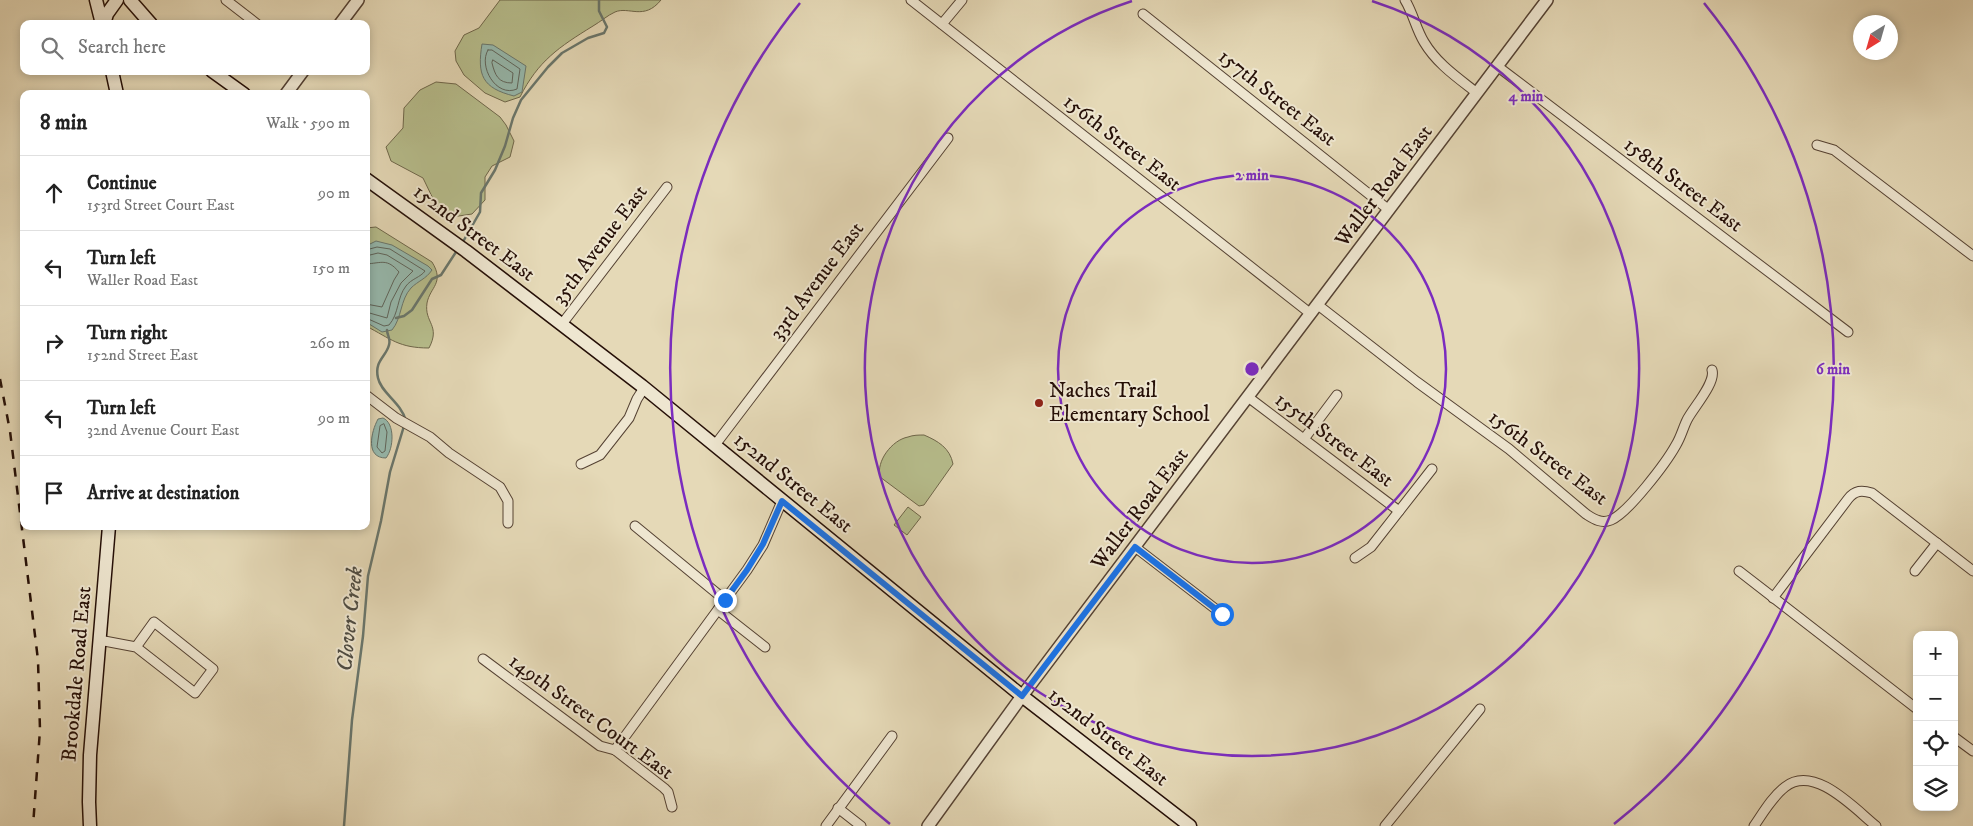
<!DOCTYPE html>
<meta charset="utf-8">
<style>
body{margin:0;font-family:"IM FELL DW Pica",serif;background:#f2f2f2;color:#222}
.controls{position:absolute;right:15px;bottom:15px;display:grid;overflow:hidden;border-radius:10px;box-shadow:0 2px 8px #0003}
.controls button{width:45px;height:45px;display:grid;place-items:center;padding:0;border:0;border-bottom:1px solid #e0e0e0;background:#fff;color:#222;font:25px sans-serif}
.compass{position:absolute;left:1853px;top:15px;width:45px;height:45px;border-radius:50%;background:#fff;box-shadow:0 2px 8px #0003;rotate:217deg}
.stop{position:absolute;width:15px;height:15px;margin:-11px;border:4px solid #1a73e8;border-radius:50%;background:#fff}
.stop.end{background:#1a73e8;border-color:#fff;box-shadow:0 1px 5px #0008}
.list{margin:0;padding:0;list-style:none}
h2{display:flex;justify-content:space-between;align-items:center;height:65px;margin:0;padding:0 20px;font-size:21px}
h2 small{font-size:16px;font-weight:400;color:#767676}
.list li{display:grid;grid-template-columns:32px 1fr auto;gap:15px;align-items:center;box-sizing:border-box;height:75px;padding:0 20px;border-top:1px solid #e0e0e0}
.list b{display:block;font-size:19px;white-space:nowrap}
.list p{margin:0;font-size:16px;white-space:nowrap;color:#767676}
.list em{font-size:16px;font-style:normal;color:#767676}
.icon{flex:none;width:28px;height:28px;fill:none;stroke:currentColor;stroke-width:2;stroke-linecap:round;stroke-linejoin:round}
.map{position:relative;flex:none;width:1973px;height:826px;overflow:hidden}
.search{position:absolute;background:#fff;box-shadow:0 2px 8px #0003;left:20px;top:20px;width:350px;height:55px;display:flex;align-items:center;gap:12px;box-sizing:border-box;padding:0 18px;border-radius:10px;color:#767676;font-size:19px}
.panel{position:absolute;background:#fff;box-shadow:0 2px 8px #0003;left:20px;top:90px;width:350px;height:440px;border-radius:10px}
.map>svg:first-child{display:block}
</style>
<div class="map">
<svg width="1973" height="826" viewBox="0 0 1973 826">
<rect width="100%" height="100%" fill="#e5d9b7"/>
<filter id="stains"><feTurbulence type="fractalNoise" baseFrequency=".004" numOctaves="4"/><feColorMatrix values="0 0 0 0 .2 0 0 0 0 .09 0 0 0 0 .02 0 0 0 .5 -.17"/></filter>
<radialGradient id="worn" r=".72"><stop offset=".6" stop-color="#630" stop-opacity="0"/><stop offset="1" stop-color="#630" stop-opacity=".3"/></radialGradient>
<g fill="#b7be8d" stroke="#6e664a">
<path d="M500,0H661C644,21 629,6 615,12C608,15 600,22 593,26C559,47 538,61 520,97L505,102L485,93L464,75L456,61L455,51L464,35L479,28Z"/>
<polygon points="436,82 456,84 500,117 506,125 514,141 510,157 492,166 485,177 485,200 472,214 452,217 437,207 423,178 391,161 386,147 403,128 404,108 420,90"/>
<path d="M376,227L432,262C445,283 430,287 427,303C424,323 441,325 429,348C399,348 391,339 366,326V228Z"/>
<path d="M924,435C938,441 950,448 953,464L924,505L919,506L880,477C876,461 892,440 908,437C913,435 919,435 924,435Z"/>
<polygon points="908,507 921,517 907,535 894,525"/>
</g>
<g fill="#96baaf" stroke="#69766c">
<path d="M482,44L493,45L526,66L522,92L514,96C482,88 477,75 482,44Z"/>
<path d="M376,241L392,245L428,266L432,270C426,279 418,281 411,288C400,300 402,318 392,330L382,332L366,322V246Z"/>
<path d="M383,418C395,423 394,448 386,458C365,458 371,432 378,419Z"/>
</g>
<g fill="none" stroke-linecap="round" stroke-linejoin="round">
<g stroke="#5e645b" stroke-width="1">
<path d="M488,50H492L520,69L517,89C496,98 478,66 488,50Z"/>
<path d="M493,60L513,73L512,83C498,83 495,75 492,63Z"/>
<path d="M366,250L377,247L390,249L425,271C421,277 411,279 406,286C397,297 399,314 389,325L384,326L366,318"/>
<polyline points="366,256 378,253 387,255 413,271 401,283 391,302 387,318 366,312"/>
<path d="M366,264C382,263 387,258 399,272L394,280L382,307L366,304"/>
<polygon points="384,424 387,432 385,451 382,453 377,447 380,426"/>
</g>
<g stroke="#69766c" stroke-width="2.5">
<polyline points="464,240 480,212 481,193 495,170 505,146 513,118 521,100 548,67 562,53 588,38 604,33 607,27 599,11 599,0"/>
<polyline points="396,318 404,316 412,310 432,279 441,275 456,252"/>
<path d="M387,330C387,335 391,339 389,345C386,357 374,361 378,378C381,393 401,402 406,421"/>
<polyline points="344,826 352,720 363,636 368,576 381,521 390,472 404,426"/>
</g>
<g stroke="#554233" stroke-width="11">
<g id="minor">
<polyline points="226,0 257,24"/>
<polyline points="911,0 1311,314"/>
<path d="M1405,0C1413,13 1416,29 1424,42C1437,64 1458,78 1477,93"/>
<polyline points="1143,14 1389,210"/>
<polyline points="942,24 962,0"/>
<polyline points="1497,66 1848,332"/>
<polyline points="1817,145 1834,150 1973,256"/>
<path d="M1318,305L1417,382L1509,449L1586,514C1594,519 1601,524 1611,520C1628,513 1666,463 1676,445C1681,437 1683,428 1687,420C1693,408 1716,383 1712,370"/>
<polyline points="562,324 667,187"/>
<polyline points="366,395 396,418 430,437 449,453 500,487 508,501 508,523"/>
<polyline points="1248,397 1399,511"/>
<polyline points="1304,439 1337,395"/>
<polyline points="715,445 948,138"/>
<polyline points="581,464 600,455 629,418 637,399 644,388"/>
<polyline points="635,526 725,600"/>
<polyline points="1135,547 1222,614"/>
<polyline points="1355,558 1371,547 1432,469"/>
<polyline points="1739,571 1917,709"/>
<polyline points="1915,571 1937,543"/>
<path d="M1773,598L1848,499C1855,490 1862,490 1872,493L1973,571"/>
<polyline points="718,610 765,647"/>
<polyline points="99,640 136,647 195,693 213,669 154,622 136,647"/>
<polyline points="483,659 600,746 615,750 664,788 668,792 672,807"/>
<polyline points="1954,737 1973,751"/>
<polyline points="615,750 747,570 763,545 782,501"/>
<polyline points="838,808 861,826"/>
<polyline points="826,826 892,736"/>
<polyline points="1385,826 1480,709"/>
<path d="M1754,826C1763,813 1772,797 1785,787C1814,764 1854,808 1876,826"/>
</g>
</g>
<g stroke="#554233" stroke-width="14">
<g id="tertiary">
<polyline points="340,24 358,0"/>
<polyline points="286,94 303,71"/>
<polyline points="928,826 1022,696 1547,0"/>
</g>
</g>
<g stroke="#250f07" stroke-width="15">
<g id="secondary">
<polyline points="96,0 102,24"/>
<polyline points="130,0 151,24"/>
<polyline points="104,24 107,14 117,0"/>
<polyline points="112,71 117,94"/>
<polyline points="212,71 244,94"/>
<polyline points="366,179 466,251 642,386 1022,696 1190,826"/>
<polyline points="90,826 89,802 90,755 109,526"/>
</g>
</g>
<use href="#minor" stroke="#eee6d0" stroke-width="9"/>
<use href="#tertiary" stroke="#eee6d0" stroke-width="11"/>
<use href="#secondary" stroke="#eee6d0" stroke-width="12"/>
<polyline stroke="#250f07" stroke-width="2.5" stroke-dasharray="9 9" stroke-linecap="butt" points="0,379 10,431 38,660 40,730 33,826"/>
</g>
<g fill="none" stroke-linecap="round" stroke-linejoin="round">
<polyline stroke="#1a73e8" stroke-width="6" points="725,600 747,570 763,544 782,501 1022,696 1135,547 1222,614"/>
</g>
<g fill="none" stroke="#7b2cbf" stroke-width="2.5">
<circle cx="1252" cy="369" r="194"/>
<path d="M1372 1A387 387 0 1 1 1132 1"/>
<path d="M890 824A581 581 0 0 1 800 3M1704 3A581 581 0 0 1 1614 824"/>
</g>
<circle fill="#8f2418" stroke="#eee6d0" stroke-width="2" cx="1039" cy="403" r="5"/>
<g text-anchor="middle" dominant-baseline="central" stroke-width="4" stroke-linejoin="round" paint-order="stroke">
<g font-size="21" fill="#250f07" stroke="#eee6d0">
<text transform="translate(1277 98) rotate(38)">157th Street East</text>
<text transform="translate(1122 143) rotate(38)">156th Street East</text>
<text transform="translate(1683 185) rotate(37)">158th Street East</text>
<text transform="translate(1384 186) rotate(-53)">Waller Road East</text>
<text transform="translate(474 233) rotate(37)">152nd Street East</text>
<text transform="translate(600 245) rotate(-53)">35th Avenue East</text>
<text transform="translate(817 281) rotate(-53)">33rd Avenue East</text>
<text transform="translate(1334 440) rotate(37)">155th Street East</text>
<text transform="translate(1548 458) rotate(37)">156th Street East</text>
<text transform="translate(793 483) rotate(39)">152nd Street East</text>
<text transform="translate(1140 509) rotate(-53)">Waller Road East</text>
<text transform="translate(77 674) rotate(-85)">Brookdale Road East</text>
<text transform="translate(591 717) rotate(36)">149th Street Court East</text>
<text transform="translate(1108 737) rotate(38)">152nd Street East</text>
</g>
<g font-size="21" fill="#250f07" stroke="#eee6d0" text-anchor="start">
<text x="1049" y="391">Naches Trail<tspan x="1049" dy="24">Elementary School</tspan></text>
</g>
<g font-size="22" font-style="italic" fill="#4d4b42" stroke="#eee6d0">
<text transform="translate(350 619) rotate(-84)">Clover Creek</text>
</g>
</g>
<circle cx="1252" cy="369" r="8" fill="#7b2cbf" stroke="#eee6d0" stroke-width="2.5"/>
<g font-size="15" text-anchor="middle" font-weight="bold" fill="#7b2cbf" stroke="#eee6d0" stroke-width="4" stroke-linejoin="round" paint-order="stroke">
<text x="1526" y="101">4 min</text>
<text x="1252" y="180">2 min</text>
<text x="1833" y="374">6 min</text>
</g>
<rect width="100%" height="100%" filter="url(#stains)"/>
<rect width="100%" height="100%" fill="url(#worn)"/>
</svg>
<div class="controls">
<button>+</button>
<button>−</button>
<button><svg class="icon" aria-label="locate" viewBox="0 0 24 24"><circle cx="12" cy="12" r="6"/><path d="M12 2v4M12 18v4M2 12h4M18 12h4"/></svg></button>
<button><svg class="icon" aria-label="layers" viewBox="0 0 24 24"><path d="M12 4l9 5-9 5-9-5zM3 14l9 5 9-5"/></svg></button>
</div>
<svg class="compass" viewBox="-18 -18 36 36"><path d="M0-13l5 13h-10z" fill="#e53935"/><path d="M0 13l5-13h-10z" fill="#767676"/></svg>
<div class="stop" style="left:1222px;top:614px"></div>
<div class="stop end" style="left:725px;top:600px"></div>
<div class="search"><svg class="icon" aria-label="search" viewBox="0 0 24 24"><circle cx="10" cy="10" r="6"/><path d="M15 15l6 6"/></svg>Search here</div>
<section class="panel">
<h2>8 min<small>Walk · 590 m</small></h2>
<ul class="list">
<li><svg class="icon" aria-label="ahead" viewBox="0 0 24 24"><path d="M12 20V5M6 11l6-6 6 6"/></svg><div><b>Continue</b><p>153rd Street Court East</p></div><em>90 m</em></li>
<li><svg class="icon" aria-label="left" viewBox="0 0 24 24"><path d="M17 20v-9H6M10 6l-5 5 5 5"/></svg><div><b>Turn left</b><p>Waller Road East</p></div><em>150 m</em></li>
<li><svg class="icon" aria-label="right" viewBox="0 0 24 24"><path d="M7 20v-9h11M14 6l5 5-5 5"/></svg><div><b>Turn right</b><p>152nd Street East</p></div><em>260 m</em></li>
<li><svg class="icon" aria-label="left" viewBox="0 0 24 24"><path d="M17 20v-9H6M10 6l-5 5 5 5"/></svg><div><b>Turn left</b><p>32nd Avenue Court East</p></div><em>90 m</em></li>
<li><svg class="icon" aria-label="arrive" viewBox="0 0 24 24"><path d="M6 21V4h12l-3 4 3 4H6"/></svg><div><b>Arrive at destination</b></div></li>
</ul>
</section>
</div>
